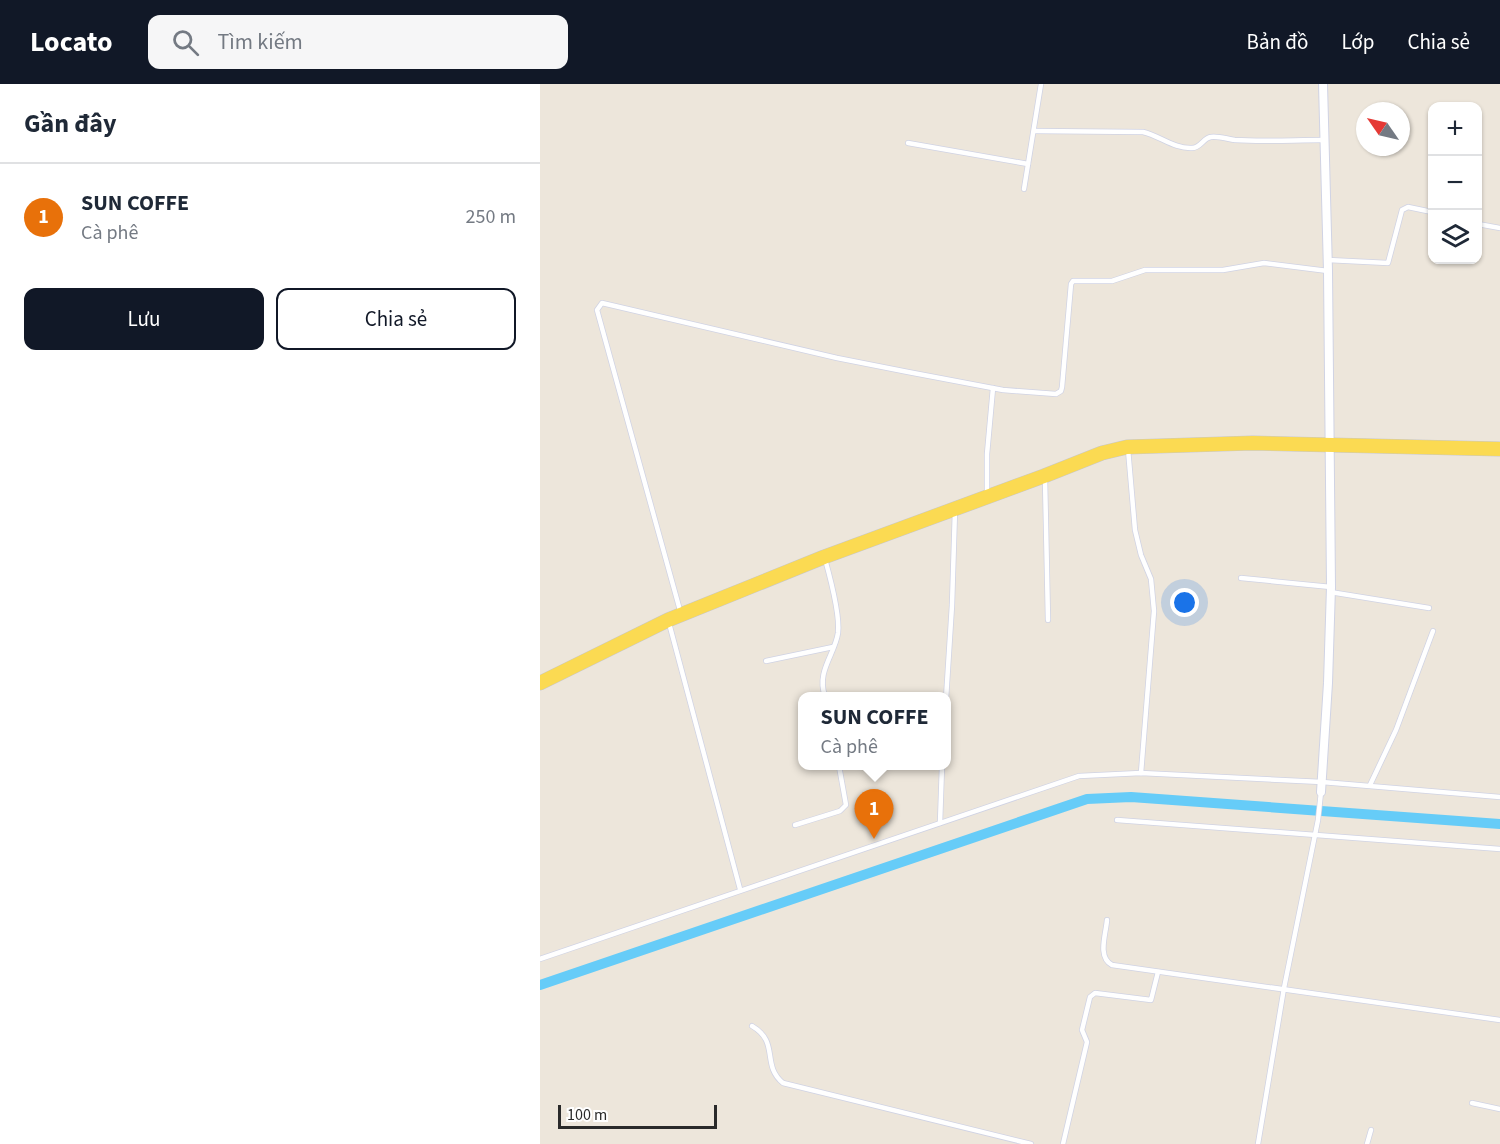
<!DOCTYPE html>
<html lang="vi">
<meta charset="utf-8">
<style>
body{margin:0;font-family:"Source Sans 3",sans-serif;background:#f6f6f7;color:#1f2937}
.controls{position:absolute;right:18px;top:18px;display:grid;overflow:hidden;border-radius:12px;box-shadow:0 2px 4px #0004}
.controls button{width:54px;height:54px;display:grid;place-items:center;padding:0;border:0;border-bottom:2px solid #e0e1e3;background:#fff;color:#1f2937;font:30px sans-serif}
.compass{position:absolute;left:816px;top:18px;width:54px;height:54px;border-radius:50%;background:#fff;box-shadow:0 2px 4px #0004;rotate:304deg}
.scale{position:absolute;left:18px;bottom:15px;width:159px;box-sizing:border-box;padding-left:6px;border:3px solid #2a2a2a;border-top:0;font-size:16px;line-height:21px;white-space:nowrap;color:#2a2a2a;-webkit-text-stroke:4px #fff;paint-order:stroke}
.you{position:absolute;left:645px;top:519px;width:21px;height:21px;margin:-15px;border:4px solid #fff;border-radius:50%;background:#1a73e8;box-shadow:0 0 0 9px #1a73e833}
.badge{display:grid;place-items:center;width:39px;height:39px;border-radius:50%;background:#111827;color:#fff;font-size:20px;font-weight:700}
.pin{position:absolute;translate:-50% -50px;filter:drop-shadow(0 2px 3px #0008)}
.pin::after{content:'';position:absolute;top:32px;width:21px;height:18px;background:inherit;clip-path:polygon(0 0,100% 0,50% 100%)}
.popup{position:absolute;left:258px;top:608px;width:153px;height:78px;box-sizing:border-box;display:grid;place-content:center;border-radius:12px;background:#fff;filter:drop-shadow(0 2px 4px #0005);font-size:20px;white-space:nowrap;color:#747a83}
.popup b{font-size:22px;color:#1f2937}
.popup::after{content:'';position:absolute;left:50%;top:100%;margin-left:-12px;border:12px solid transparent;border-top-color:#fff}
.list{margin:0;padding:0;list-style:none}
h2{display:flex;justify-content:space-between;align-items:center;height:78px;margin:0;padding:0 24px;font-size:26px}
h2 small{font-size:20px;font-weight:400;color:#747a83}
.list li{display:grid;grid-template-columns:39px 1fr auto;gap:18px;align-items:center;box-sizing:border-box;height:108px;padding:0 24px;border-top:2px solid #e0e1e3}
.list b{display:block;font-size:22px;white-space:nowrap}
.list p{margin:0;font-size:20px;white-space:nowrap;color:#747a83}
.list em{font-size:20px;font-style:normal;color:#747a83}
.actions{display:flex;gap:12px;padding:18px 24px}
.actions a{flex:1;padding:14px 0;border:2px solid #111827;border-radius:12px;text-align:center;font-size:21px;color:#111827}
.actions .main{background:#111827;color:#fff}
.icon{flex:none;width:33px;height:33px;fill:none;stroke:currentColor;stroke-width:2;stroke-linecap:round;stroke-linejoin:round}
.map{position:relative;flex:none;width:960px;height:1060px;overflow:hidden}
header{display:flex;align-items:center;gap:36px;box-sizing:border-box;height:84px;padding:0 30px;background:#111827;color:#fff}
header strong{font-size:28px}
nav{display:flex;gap:33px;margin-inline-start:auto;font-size:21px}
.search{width:420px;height:54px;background:#f6f6f7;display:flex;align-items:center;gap:15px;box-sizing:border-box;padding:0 21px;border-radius:12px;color:#747a83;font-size:22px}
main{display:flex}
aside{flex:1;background:#fff}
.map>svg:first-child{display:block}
</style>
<header>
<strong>Locato</strong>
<div class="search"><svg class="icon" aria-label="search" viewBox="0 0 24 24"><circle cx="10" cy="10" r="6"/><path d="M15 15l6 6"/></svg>Tìm kiếm</div>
<nav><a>Bản đồ</a><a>Lớp</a><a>Chia sẻ</a></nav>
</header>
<main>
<aside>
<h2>Gần đây<small></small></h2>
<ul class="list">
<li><span class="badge" style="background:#e8710a">1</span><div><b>SUN COFFE</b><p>Cà phê</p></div><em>250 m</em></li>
</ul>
<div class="actions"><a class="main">Lưu</a><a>Chia sẻ</a></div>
</aside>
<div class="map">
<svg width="960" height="1060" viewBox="0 0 960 1060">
<rect width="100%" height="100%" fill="#ede6db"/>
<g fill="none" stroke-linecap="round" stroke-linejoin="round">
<polyline stroke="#66ccf8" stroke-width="10" points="0,901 547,715 591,713 960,740"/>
<g stroke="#d0d3e4" stroke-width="6">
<g id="service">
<path d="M494,47L603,48C620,52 634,65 652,64C661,64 663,54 671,53C679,52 687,55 695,56C724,58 754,56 784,56"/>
<polyline points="368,59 488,80"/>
<polyline points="484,105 501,0"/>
<polyline points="938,140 960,144"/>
<polyline points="788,176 848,179 862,126 868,123 892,128"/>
<polyline points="588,365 595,446 601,471 611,495 614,527 601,689"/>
<polyline points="505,395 508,536"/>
<polyline points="447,412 447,370 453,304"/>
<polyline points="701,494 791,503"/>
<polyline points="790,508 889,524"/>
<polyline points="141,530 57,226 62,219 297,274 368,288 463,306 516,310 521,307 522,303 531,200 533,197 572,197 605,186 683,186 724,179 788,187"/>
<polyline points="129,539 200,805"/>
<polyline points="226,577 293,563"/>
<path d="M285,612C276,588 295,570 298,549C300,532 290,493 285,475"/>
<polyline points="406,615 412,521 415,426"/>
<polyline points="830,701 856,646 893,547"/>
<polyline points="577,736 960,765"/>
<polyline points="400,739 402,682"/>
<polyline points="255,741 300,727 306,721 299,682"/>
<path d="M567,836C566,850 557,873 572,881L960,936"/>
<polyline points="0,875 539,692 601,689 782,698 960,713"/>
<path d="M212,942C240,958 221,981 243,999L491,1060"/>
<polyline points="932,1019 960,1025"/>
<polyline points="523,1060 547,958 542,946 550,913 555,909 611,916 618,888"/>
<polyline points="718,1060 744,904 778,736 781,708"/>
<polyline points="827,1060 831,1046"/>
</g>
</g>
<g stroke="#d0d3e4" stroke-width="10">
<polyline id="minor" points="781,708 788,599 791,503 788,187 783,0"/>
</g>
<g stroke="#c8c8c8" stroke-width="15">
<polyline id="primary" points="0,599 128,536 284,473 504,392 562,369 587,363 713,359 960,365"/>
</g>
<use href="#service" stroke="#fff" stroke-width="4.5"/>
<use href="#minor" stroke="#fff" stroke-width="8"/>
<use href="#primary" stroke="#fbda52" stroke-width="14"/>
</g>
</svg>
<div class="controls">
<button>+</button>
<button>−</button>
<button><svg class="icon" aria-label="layers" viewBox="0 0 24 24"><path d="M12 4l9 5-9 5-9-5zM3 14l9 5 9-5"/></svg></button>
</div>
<svg class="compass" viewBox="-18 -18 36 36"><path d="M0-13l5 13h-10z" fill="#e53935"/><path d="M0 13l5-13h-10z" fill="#747a83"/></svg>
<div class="scale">100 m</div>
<div class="you"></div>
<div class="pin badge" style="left:334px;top:755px;background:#e8710a">1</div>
<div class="popup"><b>SUN COFFE</b>Cà phê</div>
</div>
</main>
